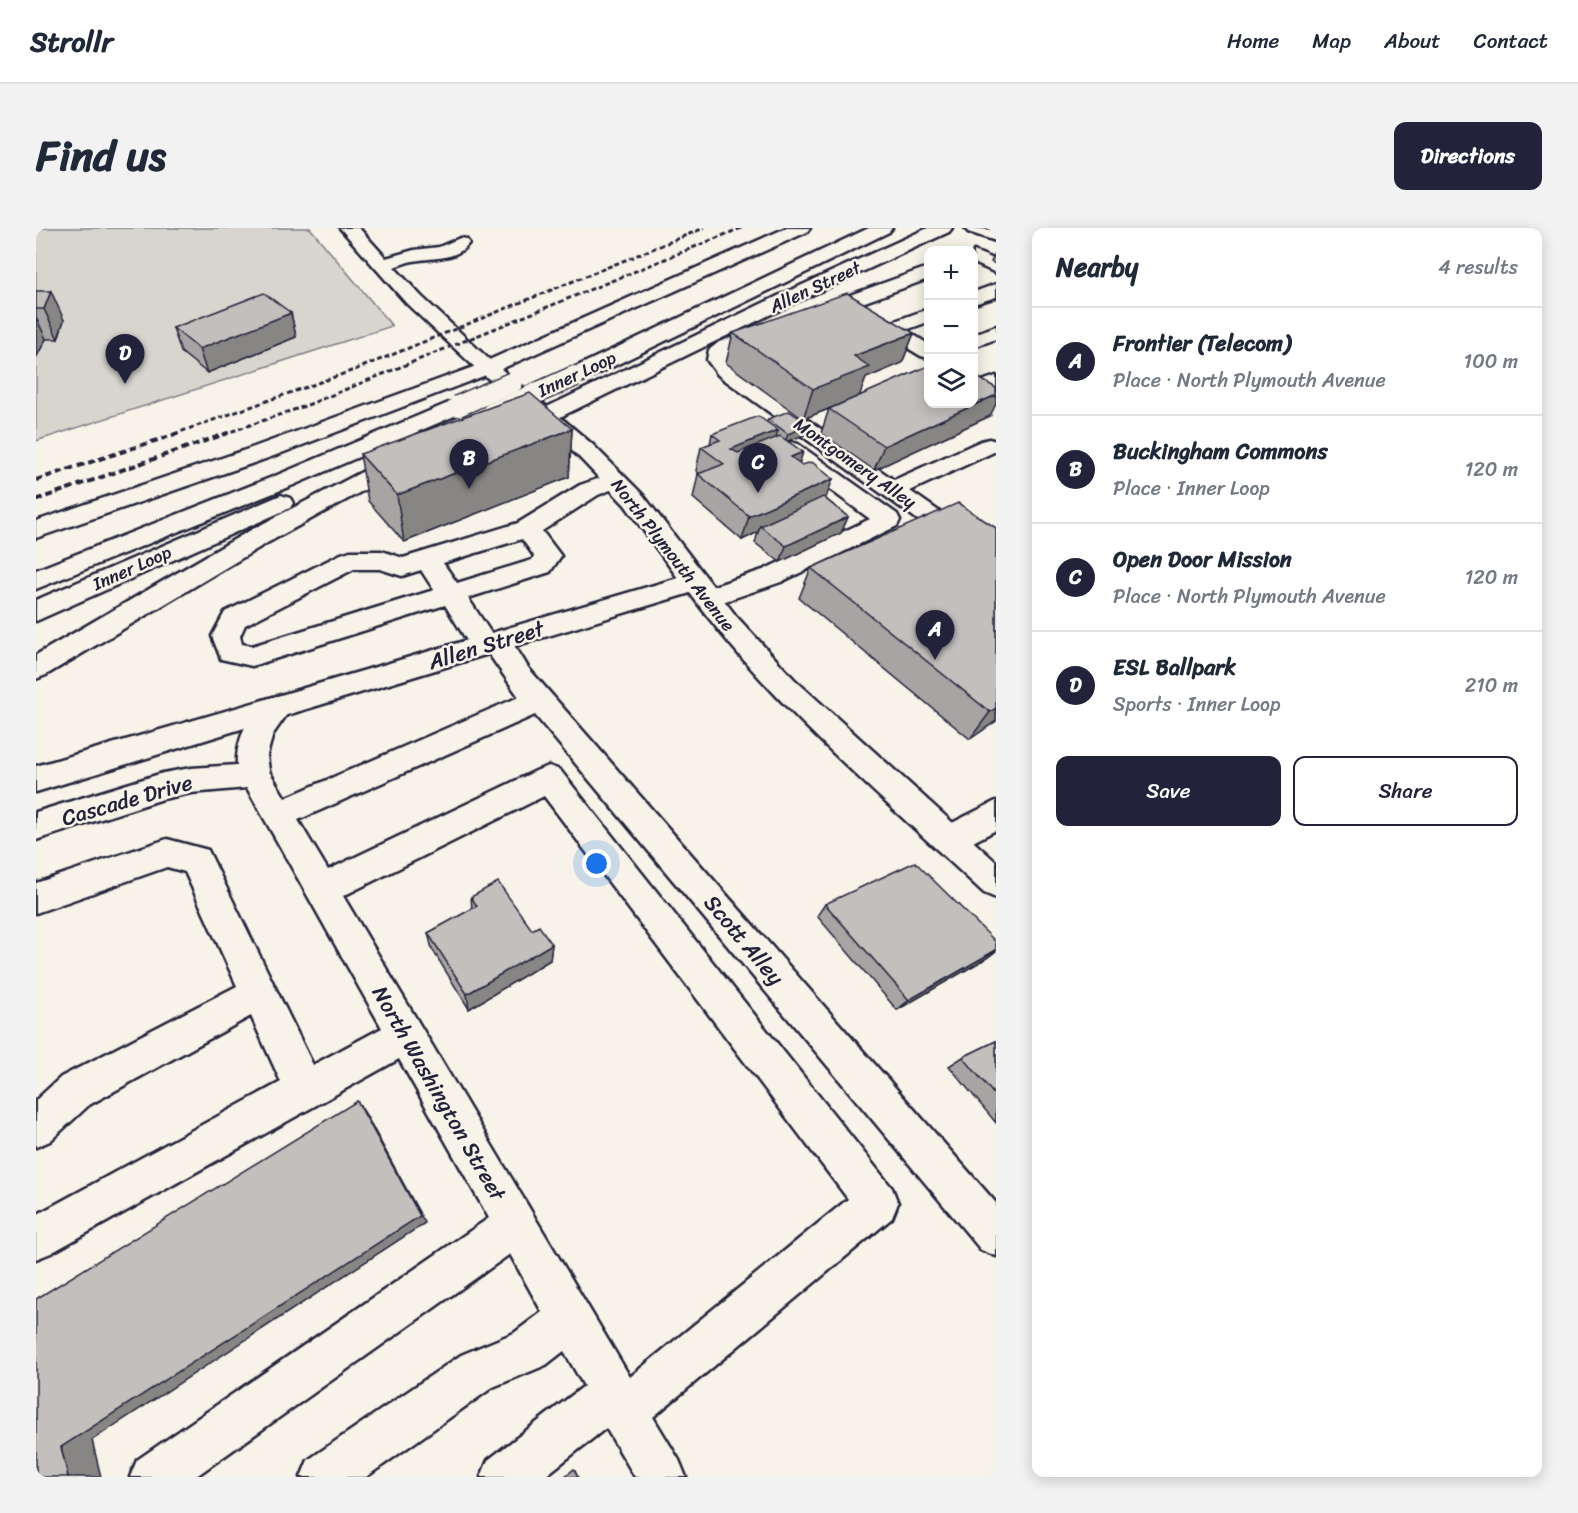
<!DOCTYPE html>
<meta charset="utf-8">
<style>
body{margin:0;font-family:Sriracha,sans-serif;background:#f2f2f3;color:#1f2937}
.controls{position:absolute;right:18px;top:18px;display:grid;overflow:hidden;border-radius:12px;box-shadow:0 3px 15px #0003}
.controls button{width:54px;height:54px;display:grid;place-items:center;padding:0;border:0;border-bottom:2px solid #e0e1e3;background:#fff;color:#1f2937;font:30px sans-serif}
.you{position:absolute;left:561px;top:636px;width:21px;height:21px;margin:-15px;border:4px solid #fff;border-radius:50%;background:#1a73e8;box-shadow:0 0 0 9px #1a73e833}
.badge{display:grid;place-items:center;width:39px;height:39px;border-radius:50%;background:#22223b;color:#fff;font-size:20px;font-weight:700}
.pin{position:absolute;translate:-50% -50px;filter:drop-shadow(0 2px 3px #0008)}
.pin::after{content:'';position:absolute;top:32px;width:21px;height:18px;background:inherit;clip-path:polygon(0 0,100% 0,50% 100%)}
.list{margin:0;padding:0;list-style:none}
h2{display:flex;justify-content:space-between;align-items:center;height:78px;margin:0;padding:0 24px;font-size:26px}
h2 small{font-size:20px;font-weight:400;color:#747a83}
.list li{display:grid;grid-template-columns:39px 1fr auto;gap:18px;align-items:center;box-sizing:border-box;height:108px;padding:0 24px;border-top:2px solid #e0e1e3}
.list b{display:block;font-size:22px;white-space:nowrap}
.list p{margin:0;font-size:20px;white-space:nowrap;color:#747a83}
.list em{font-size:20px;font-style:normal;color:#747a83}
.actions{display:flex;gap:12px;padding:18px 24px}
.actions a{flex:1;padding:14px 0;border:2px solid #22223b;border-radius:12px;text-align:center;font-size:21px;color:#22223b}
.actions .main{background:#22223b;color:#fff}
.icon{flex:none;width:33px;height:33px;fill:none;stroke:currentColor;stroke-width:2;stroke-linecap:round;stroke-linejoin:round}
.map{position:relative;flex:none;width:960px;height:1249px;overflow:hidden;border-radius:12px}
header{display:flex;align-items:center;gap:36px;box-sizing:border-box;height:84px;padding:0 30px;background:#fff;border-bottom:2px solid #e0e1e3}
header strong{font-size:28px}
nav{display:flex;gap:33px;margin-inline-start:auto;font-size:21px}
.intro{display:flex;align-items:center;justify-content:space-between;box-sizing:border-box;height:144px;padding:0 36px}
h1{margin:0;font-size:42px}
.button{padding:15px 27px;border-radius:12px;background:#22223b;color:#fff;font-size:21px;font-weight:700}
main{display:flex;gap:36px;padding:0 36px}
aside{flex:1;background:#fff;border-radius:12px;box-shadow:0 3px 15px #0003}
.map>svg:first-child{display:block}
</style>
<header>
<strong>Strollr</strong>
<nav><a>Home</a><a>Map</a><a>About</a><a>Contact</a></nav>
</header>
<div class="intro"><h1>Find us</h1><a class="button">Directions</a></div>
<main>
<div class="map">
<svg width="960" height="1249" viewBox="0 0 960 1249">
<rect width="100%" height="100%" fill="#f7f3e8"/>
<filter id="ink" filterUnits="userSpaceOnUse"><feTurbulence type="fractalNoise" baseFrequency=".0167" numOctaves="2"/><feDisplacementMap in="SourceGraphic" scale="12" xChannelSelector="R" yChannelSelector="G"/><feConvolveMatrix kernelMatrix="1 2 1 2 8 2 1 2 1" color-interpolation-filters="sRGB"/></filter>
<g filter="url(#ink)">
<polygon fill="#d8d5cf" stroke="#7d7c85" stroke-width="1.5" points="0,0 274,0 356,98 0,213"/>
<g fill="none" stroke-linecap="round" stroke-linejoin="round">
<g stroke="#22223b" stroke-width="5">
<g id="minor">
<path d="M304,0H323L350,30L378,22L403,19L424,10L430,11L433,15C420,33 397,29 377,33C371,34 364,37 358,39L385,68L458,136L462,140L458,144L451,146L444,144L371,76Z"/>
<polygon points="938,23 960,32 960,45 938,35"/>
<polygon points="892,39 892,51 697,122 693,125 691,132 696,139 858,252 945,213 953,211 960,213 960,223 874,263 960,323 960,345 951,342 682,147 671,132 673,122 683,114"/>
<polygon points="960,56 960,69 938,76 938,64"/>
<polygon points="892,81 892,94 870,102 892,116 892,130 885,128 830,95 827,91 830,87 844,87 856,94"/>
<polygon points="960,98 960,111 938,119 938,106"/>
<polygon points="960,148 960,163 951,165 943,164 940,159 943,154"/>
<polygon points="754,214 762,216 861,286 864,292 861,298 745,354 672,379 663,377 659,370 663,363 727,342 834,291 746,226 742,221 746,216"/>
<path d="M579,245L587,247L591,252L587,257L562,267L506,303L525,328L514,344L432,370L455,405C473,400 485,430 494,442L960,975V1028L945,1022L499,487L262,592L292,642L502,542L513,538L524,542L856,960L862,975L856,990L617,1189L643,1232L650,1249H599L570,1200L508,1249H445L452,1232L548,1158L528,1123L510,1137L457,1159L330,1249H265L272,1232L425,1127L478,1105L506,1084L474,1026L159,1249H94L101,1232L453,990L363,831L15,1025L0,1031V987L245,854L215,788L53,877L14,913L0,919V872L25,849L201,758L149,644L131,639L0,685V655L131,611L172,622L277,837L346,800L211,560L155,565L127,571L0,612V584L127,545L155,540L201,537C199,511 220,461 251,471L256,479L237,506L231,527L233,543L249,570L483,469L453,426L448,427L438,424L409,377L216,438L185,431L176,408L189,384L305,326L314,323H346L367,330L482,295L544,257ZM486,311L498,328L496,332L421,355L407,335ZM318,341H344L366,348L385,342L398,362L216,418L206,416L204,408L209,397ZM508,568L812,971L594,1149L307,668Z"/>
<polygon points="960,573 960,602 914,626 902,622 898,612 902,602"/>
</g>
</g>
<g stroke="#22223b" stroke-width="5">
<g id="major">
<path d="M750,0H774L771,4L465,141L511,179L742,68L892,0H916L913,4L756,76L524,189L557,217L607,267L700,388L758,451L960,634V670L948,665C847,570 736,478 654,365L241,490L231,487L226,479L231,471L642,350L589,277L541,227L440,140L444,136Z"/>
<polygon points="929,0 960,2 960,13 932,4"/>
</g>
</g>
<g stroke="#22223b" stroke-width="5">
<g id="highway">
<polygon points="833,0 856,0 853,4 547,153 539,154 531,153 528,148 531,143"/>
<polygon points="451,134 458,136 462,140 458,144 235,229 0,310 0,293 218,219"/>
<polygon points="422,171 430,173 433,178 430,183 255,258 0,361 0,342 239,248"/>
<polygon points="368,224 376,226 380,231 376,236 231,315 10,447 0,451 0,427 213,303 360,226"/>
<polygon points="245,267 254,270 257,275 254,280 0,393 0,372"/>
<polygon points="241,468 251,471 256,479 251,487 0,564 0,538"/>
</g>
</g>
<use href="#minor" fill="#f7f3e8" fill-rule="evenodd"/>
<use href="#major" fill="#f7f3e8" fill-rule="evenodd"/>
<use href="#highway" fill="#f7f3e8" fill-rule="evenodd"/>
<g stroke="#22223b" stroke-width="3" stroke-dasharray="5 3" stroke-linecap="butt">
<polyline points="138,206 321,141 668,0"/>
<polyline points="188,206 269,178 705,0"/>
</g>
<g stroke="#22223b" stroke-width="4" stroke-dasharray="7 4" stroke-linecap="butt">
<polyline points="0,252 143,205"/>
<polyline points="0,272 192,205"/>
</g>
<g stroke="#22223b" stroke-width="23" stroke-linecap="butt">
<g id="highway-bridge">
<polyline points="422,178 477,154"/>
<polyline points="456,185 539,148"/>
</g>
</g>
<use href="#highway-bridge" stroke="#f7f3e8" stroke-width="20"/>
</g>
<g fill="#a7a4a3" stroke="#22223b" stroke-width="1.5">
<polygon points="960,23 960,36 955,34"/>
<polygon points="0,63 28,92 22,111 10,111 0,130"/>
<polygon points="255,85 260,109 171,145 145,124 137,100"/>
<polygon points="697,105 878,105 866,135 830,150 823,168 954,188 838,242 785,205 793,181 767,191 690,135"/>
<polygon points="732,191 771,206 751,213 767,224 763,235 790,271 812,289 805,305 744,334 719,315 722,304 706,312 657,270 662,246 663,245 660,243 665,219 674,216 676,206 731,194"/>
<polygon points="536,201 533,249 368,314 332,273 324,226"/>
<polygon points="960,300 960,493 934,511 763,370 775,340"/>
<polygon points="435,669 496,702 516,716 514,732 433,781 396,721 392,705 436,681"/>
<polygon points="789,676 960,714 960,723 951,730 861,782 781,688"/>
<polygon points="960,813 960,895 913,838 927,829"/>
<polygon points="538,1241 542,1249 528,1249"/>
</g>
<g fill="#888684" stroke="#22223b" stroke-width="1.5">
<polygon points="15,63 28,92 22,111 8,81"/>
<polygon points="255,85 260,109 171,145 163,121"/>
<polygon points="0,89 10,111 0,130"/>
<polygon points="878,105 866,135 830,150 823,169 767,191 777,161 818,128"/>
<polygon points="960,167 960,176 954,188 838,242 848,218"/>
<polygon points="774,197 771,206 749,214 752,206"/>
<polygon points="536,201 533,249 368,314 361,267"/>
<polygon points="742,202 735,226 689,245 695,221"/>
<polygon points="767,224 759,248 755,229"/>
<polygon points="797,251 788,275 724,298 722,304 706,312 713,288"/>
<polygon points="812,289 805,305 744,334 750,318"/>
<polygon points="960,480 960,493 934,511 954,484"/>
<polygon points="516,716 514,732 433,781 431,766"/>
<polygon points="960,722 960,723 951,730 861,782 873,772"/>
<polygon points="321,873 330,887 389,995 56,1212 65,1249 32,1249 25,1219"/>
</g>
<g fill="#c2bfbd" stroke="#22223b" stroke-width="1.5">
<polygon points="0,63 15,63 8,81 0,81"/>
<polygon points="228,65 255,85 163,121 137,100"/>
<polygon points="811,65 878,105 818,128 834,139 777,161 697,105"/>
<polygon points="892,138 892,176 938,176 938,147 960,160 960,167 848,218 793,181"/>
<polygon points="494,165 536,201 361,267 324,226"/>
<polygon points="753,183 774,197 752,206 732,191"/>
<polygon points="722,188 742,202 695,221 702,225 744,208 767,224 755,229 766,237 776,234 797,251 713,288 662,246 688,236 665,219 684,212 676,206"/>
<polygon points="787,269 812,289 750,318 724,298"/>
<polygon points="922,275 960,300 960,480 954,484 775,340"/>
<polygon points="879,634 960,714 960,722 873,772 789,676"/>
<polygon points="462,654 496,702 503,698 516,716 431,766 392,705 441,678 435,669"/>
<polygon points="960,813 960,869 927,829"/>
<polygon points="321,873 384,988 25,1219 32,1249 0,1249 0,1071"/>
</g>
</g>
<g text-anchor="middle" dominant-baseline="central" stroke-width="5" stroke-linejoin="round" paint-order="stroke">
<g font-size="18" fill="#22223b" stroke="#f7f3e8">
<text transform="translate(779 59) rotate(-25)">Allen Street</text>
<text transform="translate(541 146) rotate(-25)">Inner Loop</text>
<text transform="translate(819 235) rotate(35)">Montgomery Alley</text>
<text transform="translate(637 327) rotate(52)">North Plymouth Avenue</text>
<text transform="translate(96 340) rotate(-24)">Inner Loop</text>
</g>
<g font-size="22" fill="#22223b" stroke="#f7f3e8">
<text transform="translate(450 417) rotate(-17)">Allen Street</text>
<text transform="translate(91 572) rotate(-16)">Cascade Drive</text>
<text transform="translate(708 712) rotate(50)">Scott Alley</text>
<text transform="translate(403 865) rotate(60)">North Washington Street</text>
</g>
</g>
</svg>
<div class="controls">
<button>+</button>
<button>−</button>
<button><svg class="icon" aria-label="layers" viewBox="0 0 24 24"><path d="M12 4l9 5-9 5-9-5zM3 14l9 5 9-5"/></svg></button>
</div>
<div class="you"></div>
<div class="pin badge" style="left:899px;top:432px">A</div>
<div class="pin badge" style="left:433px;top:261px">B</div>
<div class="pin badge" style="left:722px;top:265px">C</div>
<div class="pin badge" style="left:89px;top:156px">D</div>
</div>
<aside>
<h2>Nearby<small>4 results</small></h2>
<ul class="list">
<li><span class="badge">A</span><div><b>Frontier (Telecom)</b><p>Place · North Plymouth Avenue</p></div><em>100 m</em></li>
<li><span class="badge">B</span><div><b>Buckingham Commons</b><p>Place · Inner Loop</p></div><em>120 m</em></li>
<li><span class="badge">C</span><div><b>Open Door Mission</b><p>Place · North Plymouth Avenue</p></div><em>120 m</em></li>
<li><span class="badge">D</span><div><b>ESL Ballpark</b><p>Sports · Inner Loop</p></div><em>210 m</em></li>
</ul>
<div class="actions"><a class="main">Save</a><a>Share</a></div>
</aside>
</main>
